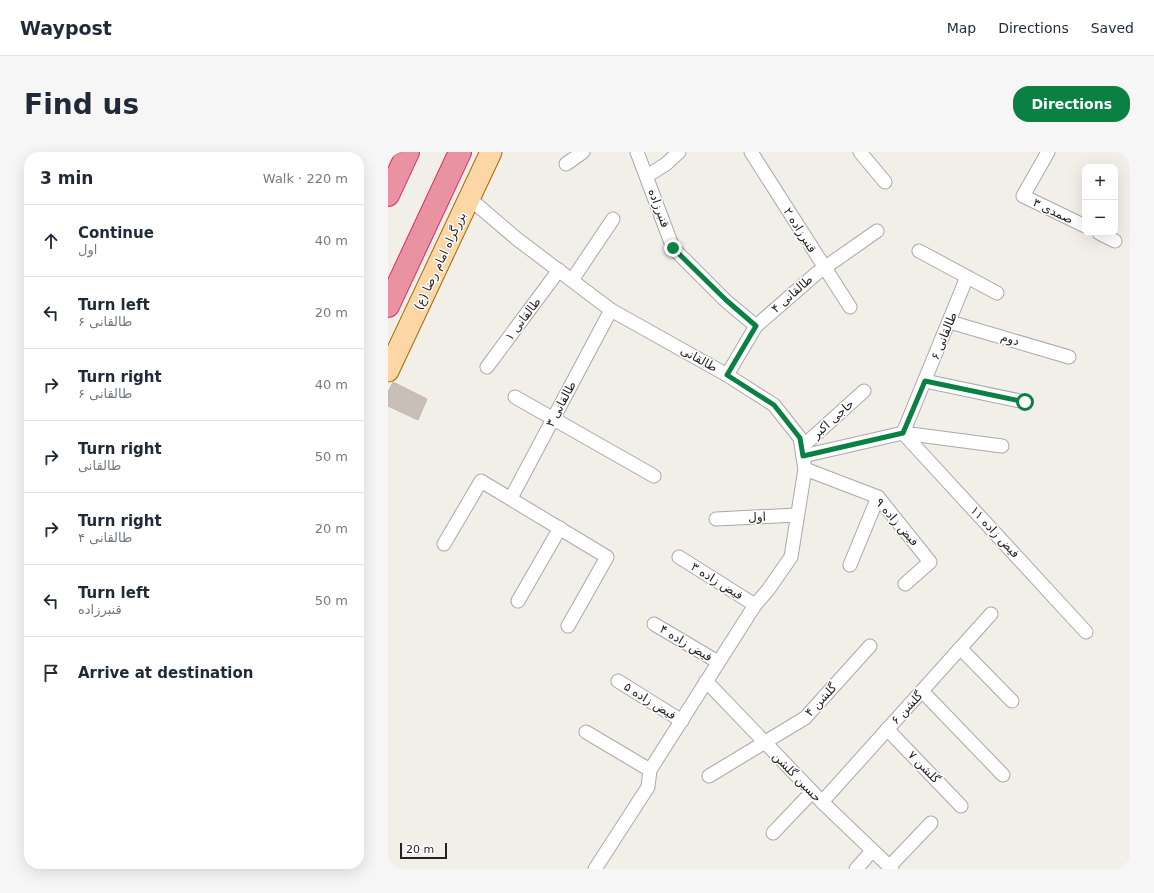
<!DOCTYPE html>
<meta charset="utf-8">
<style>
body{margin:0;font-family:"DejaVu Sans","Noto Sans Arabic",sans-serif;background:#f6f6f7;color:#1f2937}
.controls{position:absolute;right:12px;top:12px;display:grid;overflow:hidden;border-radius:8px;box-shadow:0 4px 16px #0002}
.controls button{width:36px;height:36px;display:grid;place-items:center;padding:0;border:0;border-bottom:1px solid #e0e1e3;background:#fff;color:#1f2937;font:20px sans-serif}
.scale{position:absolute;left:12px;bottom:10px;width:47px;box-sizing:border-box;padding-left:4px;border:2px solid #222;border-top:0;font-size:11px;line-height:14px;white-space:nowrap;color:#222;-webkit-text-stroke:3px #fff;paint-order:stroke}
.stop{position:absolute;width:12px;height:12px;margin:-9px;border:3px solid #0b8043;border-radius:50%;background:#fff}
.stop.end{background:#0b8043;border-color:#fff;box-shadow:0 1px 4px #0008}
.list{margin:0;padding:0;list-style:none}
h2{display:flex;justify-content:space-between;align-items:center;height:52px;margin:0;padding:0 16px;font-size:17px}
h2 small{font-size:13px;font-weight:400;color:#747a83}
.list li{display:grid;grid-template-columns:26px 1fr auto;gap:12px;align-items:center;box-sizing:border-box;height:72px;padding:0 16px;border-top:1px solid #e0e1e3}
.list b{display:block;font-size:15px;white-space:nowrap}
.list p{margin:0;font-size:13px;white-space:nowrap;color:#747a83}
.list em{font-size:13px;font-style:normal;color:#747a83}
.icon{flex:none;width:22px;height:22px;fill:none;stroke:currentColor;stroke-width:2;stroke-linecap:round;stroke-linejoin:round}
.map{position:relative;flex:none;width:742px;height:717px;overflow:hidden;border-radius:16px}
header{display:flex;align-items:center;gap:24px;box-sizing:border-box;height:56px;padding:0 20px;background:#fff;border-bottom:1px solid #e0e1e3}
header strong{font-size:19px}
nav{display:flex;gap:22px;margin-inline-start:auto;font-size:14px}
.intro{display:flex;align-items:center;justify-content:space-between;box-sizing:border-box;height:96px;padding:0 24px}
h1{margin:0;font-size:28px}
.button{padding:10px 18px;border-radius:16px;background:#0b8043;color:#fff;font-size:14px;font-weight:700}
main{display:flex;gap:24px;padding:0 24px}
aside{flex:1;background:#fff;border-radius:16px;box-shadow:0 4px 16px #0002}
.map>svg:first-child{display:block}
</style>
<header>
<strong>Waypost</strong>
<nav><a>Map</a><a>Directions</a><a>Saved</a></nav>
</header>
<div class="intro"><h1>Find us</h1><a class="button">Directions</a></div>
<main>
<aside>
<h2>3 min<small>Walk · 220 m</small></h2>
<ul class="list">
<li><svg class="icon" aria-label="ahead" viewBox="0 0 24 24"><path d="M12 20V5M6 11l6-6 6 6"/></svg><div><b>Continue</b><p>اول</p></div><em>40 m</em></li>
<li><svg class="icon" aria-label="left" viewBox="0 0 24 24"><path d="M17 20v-9H6M10 6l-5 5 5 5"/></svg><div><b>Turn left</b><p>طالقانی ۶</p></div><em>20 m</em></li>
<li><svg class="icon" aria-label="right" viewBox="0 0 24 24"><path d="M7 20v-9h11M14 6l5 5-5 5"/></svg><div><b>Turn right</b><p>طالقانی ۶</p></div><em>40 m</em></li>
<li><svg class="icon" aria-label="right" viewBox="0 0 24 24"><path d="M7 20v-9h11M14 6l5 5-5 5"/></svg><div><b>Turn right</b><p>طالقانی</p></div><em>50 m</em></li>
<li><svg class="icon" aria-label="right" viewBox="0 0 24 24"><path d="M7 20v-9h11M14 6l5 5-5 5"/></svg><div><b>Turn right</b><p>طالقانی ۴</p></div><em>20 m</em></li>
<li><svg class="icon" aria-label="left" viewBox="0 0 24 24"><path d="M17 20v-9H6M10 6l-5 5 5 5"/></svg><div><b>Turn left</b><p>قنبرزاده</p></div><em>50 m</em></li>
<li><svg class="icon" aria-label="arrive" viewBox="0 0 24 24"><path d="M6 21V4h12l-3 4 3 4H6"/></svg><div><b>Arrive at destination</b></div></li>
</ul>
</aside>
<div class="map">
<svg width="742" height="717" viewBox="0 0 742 717">
<rect width="100%" height="100%" fill="#f2efe9"/>
<polygon fill="#c7bfb8" stroke="#c4b6ab" points="5,230 39,247 30,268 0,254 0,240"/>
<g fill="none" stroke-linecap="round" stroke-linejoin="round">
<g stroke="#a9a9a9" stroke-width="15">
<g id="street">
<polyline points="249,0 285,96 338,149 368,174"/>
<polyline points="363,0 462,155"/>
<polyline points="472,0 497,30"/>
<polyline points="660,0 635,44 697,74"/>
<polyline points="178,12 195,0"/>
<polyline points="259,24 278,12 291,0"/>
<polyline points="81,46 129,87 223,158 339,223 386,253 412,286 417,317 403,405 380,438 367,453 262,618 260,635 207,717"/>
<polyline points="711,81 727,89"/>
<polyline points="531,99 609,141"/>
<polyline points="184,128 225,67"/>
<polyline points="562,170 681,205"/>
<polyline points="99,215 171,118"/>
<polyline points="339,223 368,174 429,121 489,79"/>
<polyline points="537,229 637,250"/>
<polyline points="127,245 266,324"/>
<polyline points="515,281 698,480"/>
<polyline points="515,281 614,294"/>
<polyline points="414,295 476,239"/>
<polyline points="415,304 515,281 579,125"/>
<polyline points="417,317 490,345 542,410 517,432"/>
<polyline points="123,346 223,158"/>
<polyline points="328,367 409,363"/>
<polyline points="56,392 93,329 219,405 180,474"/>
<polyline points="291,405 367,453"/>
<polyline points="462,413 490,345"/>
<polyline points="130,449 172,376"/>
<polyline points="266,472 330,510"/>
<polyline points="572,496 624,549"/>
<polyline points="230,529 294,569"/>
<polyline points="318,529 434,650 504,717"/>
<polyline points="534,539 615,623"/>
<polyline points="499,577 573,654"/>
<polyline points="198,580 262,618"/>
<polyline points="321,624 417,566 482,494"/>
<polyline points="434,650 603,462"/>
<polyline points="385,681 424,640"/>
<polyline points="501,715 543,671"/>
<polyline points="468,717 484,699"/>
</g>
</g>
<g stroke="#a06b00" stroke-width="23">
<polyline id="primary" points="0,219 103,0"/>
</g>
<g stroke="#dc2a67" stroke-width="24">
<g id="highway">
<polyline points="0,43 20,0"/>
<polyline points="0,154 72,0"/>
</g>
</g>
<use href="#street" stroke="#fff" stroke-width="13"/>
<use href="#primary" stroke="#fcd6a4" stroke-width="21"/>
<use href="#highway" stroke="#e892a2" stroke-width="22"/>
</g>
<g fill="none" stroke-linecap="round" stroke-linejoin="round">
<polyline stroke="#0b8043" stroke-width="5" points="285,96 338,148 368,174 339,223 386,253 412,286 415,304 515,281 537,229 637,250"/>
</g>
<g text-anchor="middle" dominant-baseline="central" stroke-width="3" stroke-linejoin="round" paint-order="stroke">
<g font-size="12" fill="#222" stroke="#fff">
<text transform="translate(271 56) rotate(70)">قنبرزاده</text>
<text transform="translate(665 59) rotate(26)">صمدی ۳</text>
<text transform="translate(412 78) rotate(58)">قنبرزاده ۲</text>
<text transform="translate(52 109) rotate(-65)">بزرگراه امام رضا (ع)</text>
<text transform="translate(404 142) rotate(-41)">طالقانی ۴</text>
<text transform="translate(135 167) rotate(-53)">طالقانی ۱</text>
<text transform="translate(556 184) rotate(-68)">طالقانی ۶</text>
<text transform="translate(622 187) rotate(16)">دوم</text>
<text transform="translate(311 207) rotate(29)">طالقانی</text>
<text transform="translate(173 252) rotate(-62)">طالقانی ۳</text>
<text transform="translate(445 267) rotate(-42)">حاجی اکبر</text>
<text transform="translate(369 365) rotate(-2)">اول</text>
<text transform="translate(509 370) rotate(49)">فیض زاده ۹</text>
<text transform="translate(607 380) rotate(47)">فیض زاده ۱۱</text>
<text transform="translate(329 429) rotate(32)">فیض زاده ۳</text>
<text transform="translate(298 491) rotate(31)">فیض زاده ۴</text>
<text transform="translate(433 548) rotate(-47)">گلشن ۴</text>
<text transform="translate(262 549) rotate(32)">فیض زاده ۵</text>
<text transform="translate(519 556) rotate(-47)">گلشن ۶</text>
<text transform="translate(536 615) rotate(46)">گلشن ۷</text>
<text transform="translate(409 625) rotate(46)">حسین گلشن</text>
</g>
</g>
</svg>
<div class="controls">
<button>+</button>
<button>−</button>
</div>
<div class="scale">20 m</div>
<div class="stop" style="left:637px;top:250px"></div>
<div class="stop end" style="left:285px;top:96px"></div>
</div>
</main>
